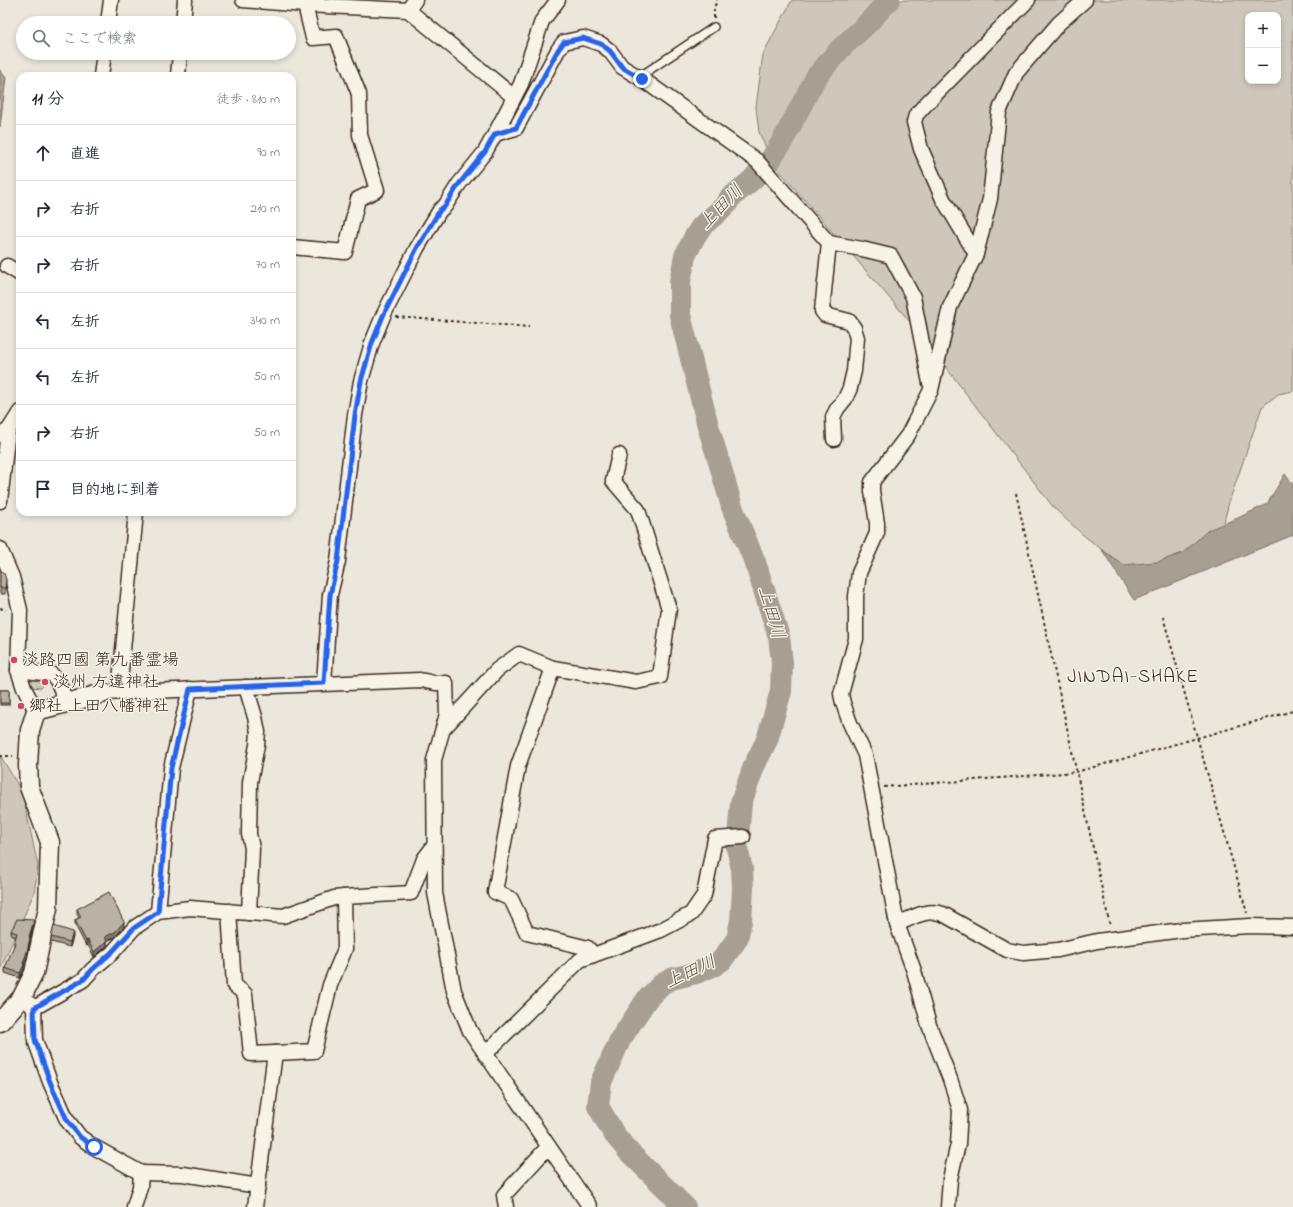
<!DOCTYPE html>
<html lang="ja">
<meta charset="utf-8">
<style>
body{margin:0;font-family:"Indie Flower","Klee One",sans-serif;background:#f6f6f7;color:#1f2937}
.controls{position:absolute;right:12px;top:12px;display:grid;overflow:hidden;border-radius:8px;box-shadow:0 2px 6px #0003}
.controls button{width:36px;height:36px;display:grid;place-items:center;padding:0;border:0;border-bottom:1px solid #e0e1e3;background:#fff;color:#1f2937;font:20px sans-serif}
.stop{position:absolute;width:12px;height:12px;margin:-9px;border:3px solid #2563eb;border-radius:50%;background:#fff}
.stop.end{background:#2563eb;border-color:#fff;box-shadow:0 1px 4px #0008}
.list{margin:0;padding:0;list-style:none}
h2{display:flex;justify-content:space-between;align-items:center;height:52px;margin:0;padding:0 16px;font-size:17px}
h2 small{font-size:13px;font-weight:400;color:#747a83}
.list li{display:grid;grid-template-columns:26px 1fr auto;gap:12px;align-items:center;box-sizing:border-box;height:56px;padding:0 16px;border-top:1px solid #e0e1e3}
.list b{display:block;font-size:15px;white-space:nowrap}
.list em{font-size:13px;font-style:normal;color:#747a83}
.icon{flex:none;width:22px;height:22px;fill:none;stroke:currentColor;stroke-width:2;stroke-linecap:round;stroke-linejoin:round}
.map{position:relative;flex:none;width:1293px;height:1207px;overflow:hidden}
.search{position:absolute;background:#fff;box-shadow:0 2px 6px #0003;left:16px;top:16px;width:280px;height:44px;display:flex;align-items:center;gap:10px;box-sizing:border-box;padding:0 14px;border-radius:22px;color:#747a83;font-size:15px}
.panel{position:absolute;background:#fff;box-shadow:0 2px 6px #0003;left:16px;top:72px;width:280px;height:444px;border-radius:12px}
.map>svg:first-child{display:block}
</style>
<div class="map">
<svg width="1293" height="1207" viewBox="0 0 1293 1207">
<rect width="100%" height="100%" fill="#ece7dc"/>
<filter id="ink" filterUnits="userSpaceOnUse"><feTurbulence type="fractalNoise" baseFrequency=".025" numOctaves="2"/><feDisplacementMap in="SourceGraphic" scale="8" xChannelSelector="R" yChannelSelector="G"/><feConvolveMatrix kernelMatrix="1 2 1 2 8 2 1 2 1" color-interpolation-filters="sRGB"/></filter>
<g filter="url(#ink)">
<g fill="#cec8bc" stroke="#84796d" fill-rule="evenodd">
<path d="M792,0H1293V391L1278,394L1262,407L1229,502L1223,526L1208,531L1183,553L1158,562L1124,565L1115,560L1082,534L1054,508L918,331L772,162L759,132L756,107L763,54ZM1248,15H1278V81H1248Z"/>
<path d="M25,675L45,678C46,682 44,685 41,688L31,687Z"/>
<polygon points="0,755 22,792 38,866 34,893 0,970"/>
</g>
<g fill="#a89f93" stroke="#7c7064">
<polygon points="0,70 6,78 0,127"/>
<polygon points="1285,474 1293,485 1293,535 1134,600 1102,550 1124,565 1158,562 1183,553 1208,530 1240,517 1267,504"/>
</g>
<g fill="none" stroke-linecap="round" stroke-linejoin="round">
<polyline stroke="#a89f93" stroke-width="22" points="685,1207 629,1152 614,1134 598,1106 601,1082 620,1040 647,999 662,984 671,979 696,973 715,965 722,960 737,939 741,921 743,889 742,869 737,848 741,803 754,766 767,740 781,691 782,662 779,637 755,562 732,507 720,465 708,426 680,315 680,282 685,256 694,238 701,227 727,204 729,199 752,180 771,159 782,142 816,77 840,49 867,24 889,0"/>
<g stroke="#3b2a1e" stroke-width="10">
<polyline id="service" points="639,77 714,27"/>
</g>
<g stroke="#3b2a1e" stroke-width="17">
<g id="minor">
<polyline points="243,0 305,5 408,10 514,97"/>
<polyline points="408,10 415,0"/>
<polyline points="108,23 111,0"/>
<polyline points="183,23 185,0"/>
<polyline points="101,76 104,53"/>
<polyline points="178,76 180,53"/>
<polyline points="495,134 516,128 558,50 564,42 583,38 601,44 610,51 622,67 642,79 757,161 829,243 862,249 891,256 913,297 930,383"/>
<polyline points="829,243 822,311 825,315 849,321 854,328 857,338 854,371 850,388 845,399 837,409 833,417 834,439"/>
<polyline points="292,247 345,252 358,199 377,190 360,135 359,94 336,36 313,38 305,5"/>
<polyline points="976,254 943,199 921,149 914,122 916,115 925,105 1028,0"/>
<polyline points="7,266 20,274"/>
<polyline points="8,431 20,412"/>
<polyline points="0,434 8,431 0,501"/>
<polyline points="0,549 12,577 20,610 18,670 24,688 36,711"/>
<polyline points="18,670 51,674 57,680 67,703"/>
<polyline points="324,683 330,595 338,561 355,415 361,381 372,343 383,316 417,248 440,210 445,206 459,184 485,152 495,134 521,84 542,21 558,0"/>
<polyline points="119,692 136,512"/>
<polyline points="104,693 420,680 435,683 446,683 447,714 434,760 435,893 454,991 470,1031 590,1207"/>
<polyline points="444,728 497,670 519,654 553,668"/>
<polyline points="229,911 234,985 245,994 251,1054 275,1053 255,1207"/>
<polyline points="158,912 171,768 190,689"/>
<polyline points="249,913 283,916 334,898 344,897"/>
<path d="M897,924C912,918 927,908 943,914L1007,950L1023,953L1058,950L1097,941L1182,930L1250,926L1293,927"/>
<polyline points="593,955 588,948 527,933 511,899 495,892 518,766 553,668 636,682 660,677 669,609 638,510 613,481 619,455"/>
<polyline points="27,1001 34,1008 35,1040 50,1082 67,1120 80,1137 94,1147 141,1173 140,1187 134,1207"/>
<polyline points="34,1008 83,980 93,969 112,953 134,928 158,912 190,908 249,913 252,848 249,834 250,782 257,745 258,732 255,717 246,687"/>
<polyline points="275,1053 314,1051 330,985 345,949 344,897 411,893 424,859 434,846"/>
<polyline points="485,1054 580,960 661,930 691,914 704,895 715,839 743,837"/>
<polyline points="141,1173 183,1174 258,1186"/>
<polyline points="506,1207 504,1195 548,1147"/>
<polyline points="948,1207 950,1179 958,1144 960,1110 950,1079 929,1025 914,971 897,924 865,755 850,723 843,703 841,694 856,639 856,596 859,573 877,533 877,523 872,491 872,482 908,435 931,390 950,307 976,254 990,199 999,112 1016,73 1059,23 1085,0"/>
</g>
</g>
<g stroke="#3b2a1e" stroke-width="21">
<polyline id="tertiary" points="0,1022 22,997 34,973 48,908 50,842 29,787 28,765 30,730 36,711 104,693"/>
</g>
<g stroke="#3b2a1e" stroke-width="2" stroke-dasharray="3 3" stroke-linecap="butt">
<polyline points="714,18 714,8 717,0"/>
<polyline points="396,317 529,327"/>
<polyline points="1016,493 1110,926"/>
<polyline points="0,608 6,610"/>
<polyline points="1163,617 1247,913"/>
<polyline points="0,756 13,756"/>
<polyline points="884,787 1076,772 1293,711"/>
</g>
<use href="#service" stroke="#f7f3e8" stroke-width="7"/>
<use href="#minor" stroke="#f7f3e8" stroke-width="14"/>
<use href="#tertiary" stroke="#f7f3e8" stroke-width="18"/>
</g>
<g fill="#a09990" stroke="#3b2a1e">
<polygon points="0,572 6,580 5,594 0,594"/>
<rect x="0" y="690" width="9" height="15"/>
<polygon points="77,909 124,927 115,937 107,941 107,946 94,957 88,945 86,946 75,925 75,920 79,918 77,914"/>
<polygon points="34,924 30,939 30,942 27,957 24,964 24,969 20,978 5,973 5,968 14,947 14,943 16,937 11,935 11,931"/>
<polygon points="51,937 73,937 70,947 51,942"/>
</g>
<g fill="#827d75" stroke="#3b2a1e">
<polygon points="34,920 34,924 30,939 30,942 27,957 23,967 24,965 24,969 20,978 20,973"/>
<polygon points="124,922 124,927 115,937 105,942 105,937"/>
<polygon points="73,932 73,937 70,947 70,942"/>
<polygon points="88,940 88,945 86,946 86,941"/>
<polygon points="107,941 107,946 94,957 94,952"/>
</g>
<g fill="#bab2a7" stroke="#3b2a1e">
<polygon points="0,572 3,572 4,573 6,580 5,588 0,588"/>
<rect x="0" y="690" width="9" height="13"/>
<polygon points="109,892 124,922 115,932 105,937 107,941 94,952 88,940 86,941 75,920 81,917 77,909"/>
<polygon points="17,919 34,920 29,937 30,938 27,952 23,963 24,965 20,973 5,968 15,943 14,943 17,933 11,931"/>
<polygon points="54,926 73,932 70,942 51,937"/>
</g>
</g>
<g fill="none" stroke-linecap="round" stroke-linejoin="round" filter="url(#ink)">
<polyline stroke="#2563eb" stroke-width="5" points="94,1147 80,1137 67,1120 50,1082 35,1040 34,1008 83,980 93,969 112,952 134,928 158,912 171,768 190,689 324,683 330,595 338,561 355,415 361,381 372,343 383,316 417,248 440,210 445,206 459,184 485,152 495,134 516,128 558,50 564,42 583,38 601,44 610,51 622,67 642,79"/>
</g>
<g fill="#d1495b" stroke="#f7f3e8" stroke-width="1.5">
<circle cx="14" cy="660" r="4"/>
<circle cx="45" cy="682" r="4"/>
<circle cx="21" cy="706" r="4"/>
</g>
<g text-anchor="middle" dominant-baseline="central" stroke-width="3" stroke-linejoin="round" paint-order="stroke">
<g font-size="17" fill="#3b2a1e" stroke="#f7f3e8" text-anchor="start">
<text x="22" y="660">淡路四國 第九番霊場</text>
<text x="53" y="682">淡州 方違神社</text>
<text x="29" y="706">郷社 上田八幡神社</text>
</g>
<g font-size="18" font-style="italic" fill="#615347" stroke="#f7f3e8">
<text transform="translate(722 208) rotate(-46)">上田川</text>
<text transform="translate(770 613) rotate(74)">上田川</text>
<text transform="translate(691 973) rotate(-25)">上田川</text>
</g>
<g font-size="19" letter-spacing="1" fill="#3b2a1e" stroke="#f7f3e8">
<text x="1133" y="677">JINDAI-SHAKE</text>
</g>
</g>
</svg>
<div class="controls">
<button>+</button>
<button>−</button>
</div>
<div class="stop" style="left:94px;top:1147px"></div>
<div class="stop end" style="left:642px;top:79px"></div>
<div class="search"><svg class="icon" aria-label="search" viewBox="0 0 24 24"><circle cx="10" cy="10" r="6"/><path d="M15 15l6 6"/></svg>ここで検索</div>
<section class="panel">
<h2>11 分<small>徒歩 · 810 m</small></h2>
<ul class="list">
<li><svg class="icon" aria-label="ahead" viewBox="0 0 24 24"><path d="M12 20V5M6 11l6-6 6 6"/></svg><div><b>直進</b></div><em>90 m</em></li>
<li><svg class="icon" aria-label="right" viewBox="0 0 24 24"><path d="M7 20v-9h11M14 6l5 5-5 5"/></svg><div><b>右折</b></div><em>210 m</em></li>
<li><svg class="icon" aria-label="right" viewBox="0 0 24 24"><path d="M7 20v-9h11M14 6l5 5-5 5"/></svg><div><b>右折</b></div><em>70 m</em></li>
<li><svg class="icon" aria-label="left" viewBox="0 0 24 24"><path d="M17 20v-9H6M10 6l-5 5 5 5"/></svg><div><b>左折</b></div><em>340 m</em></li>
<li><svg class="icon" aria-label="left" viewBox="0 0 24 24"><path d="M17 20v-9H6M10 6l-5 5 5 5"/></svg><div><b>左折</b></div><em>50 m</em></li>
<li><svg class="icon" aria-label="right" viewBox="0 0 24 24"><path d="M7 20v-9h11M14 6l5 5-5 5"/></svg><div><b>右折</b></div><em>50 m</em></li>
<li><svg class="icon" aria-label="arrive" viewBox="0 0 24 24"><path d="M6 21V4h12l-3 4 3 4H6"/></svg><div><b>目的地に到着</b></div></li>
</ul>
</section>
</div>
